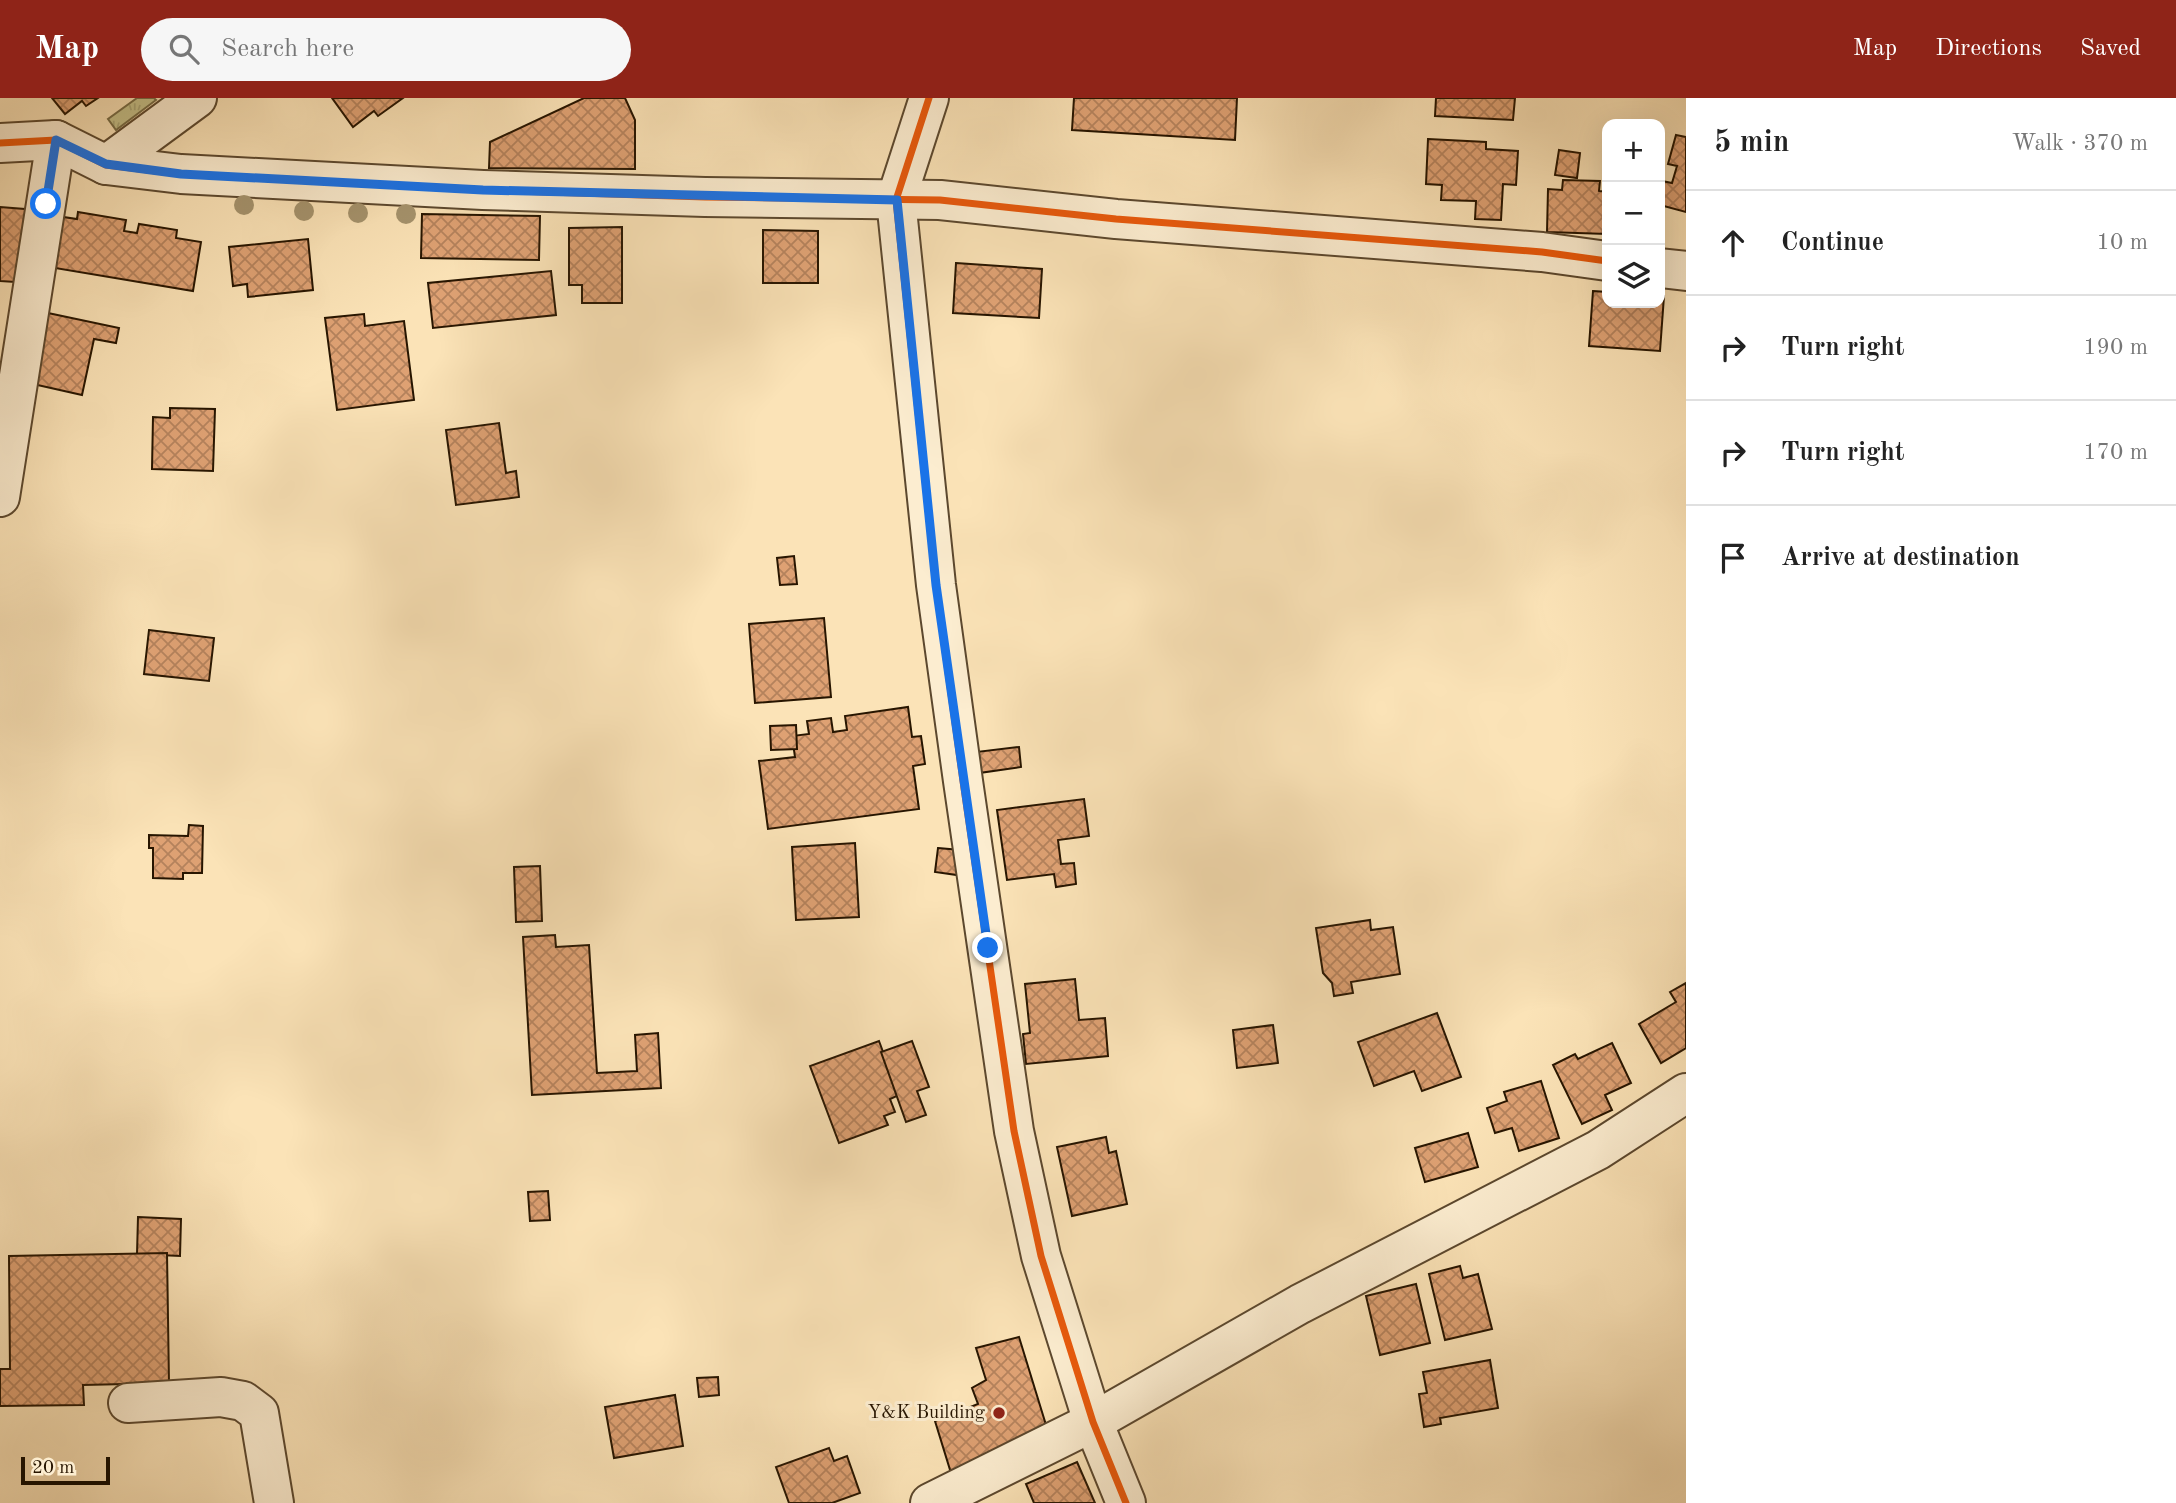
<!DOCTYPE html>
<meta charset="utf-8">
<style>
body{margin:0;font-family:"Old Standard TT",serif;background:#f6f6f6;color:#222}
.controls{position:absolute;right:21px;top:21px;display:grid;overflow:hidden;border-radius:14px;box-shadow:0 7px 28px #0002}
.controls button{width:63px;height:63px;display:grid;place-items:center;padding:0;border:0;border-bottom:2px solid #e0e0e0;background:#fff;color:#222;font:35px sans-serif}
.scale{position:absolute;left:21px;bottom:18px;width:89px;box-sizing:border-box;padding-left:7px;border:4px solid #271500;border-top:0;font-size:19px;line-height:24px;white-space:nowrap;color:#271500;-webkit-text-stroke:5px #fcedd0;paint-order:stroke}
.stop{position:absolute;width:21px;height:21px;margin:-16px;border:5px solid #1a73e8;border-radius:50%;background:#fff}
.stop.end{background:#1a73e8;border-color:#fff;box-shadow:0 2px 7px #0008}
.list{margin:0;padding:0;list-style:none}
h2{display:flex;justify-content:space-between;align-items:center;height:91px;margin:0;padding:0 28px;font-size:30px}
h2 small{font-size:23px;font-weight:400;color:#767676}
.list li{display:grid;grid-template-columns:46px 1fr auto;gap:21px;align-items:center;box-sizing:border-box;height:105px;padding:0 28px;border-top:2px solid #e0e0e0}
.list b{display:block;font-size:26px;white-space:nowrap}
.list em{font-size:23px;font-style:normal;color:#767676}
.icon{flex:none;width:38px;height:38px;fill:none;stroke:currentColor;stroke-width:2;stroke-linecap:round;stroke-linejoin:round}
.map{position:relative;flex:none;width:1686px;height:1405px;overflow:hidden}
header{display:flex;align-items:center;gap:42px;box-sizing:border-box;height:98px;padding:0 35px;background:#8f2418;color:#fff}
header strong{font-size:33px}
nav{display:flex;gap:38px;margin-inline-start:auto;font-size:24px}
.search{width:490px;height:63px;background:#f6f6f6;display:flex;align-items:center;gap:18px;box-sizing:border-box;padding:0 24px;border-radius:38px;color:#767676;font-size:26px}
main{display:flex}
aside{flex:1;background:#fff}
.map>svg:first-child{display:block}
</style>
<header>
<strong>Map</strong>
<div class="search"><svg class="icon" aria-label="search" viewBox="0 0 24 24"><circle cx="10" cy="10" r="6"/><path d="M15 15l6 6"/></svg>Search here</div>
<nav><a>Map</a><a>Directions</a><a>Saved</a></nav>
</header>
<main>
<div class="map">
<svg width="1686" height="1405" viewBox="0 0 1686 1405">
<defs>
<pattern id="grass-tufts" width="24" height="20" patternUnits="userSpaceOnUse" patternTransform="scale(1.75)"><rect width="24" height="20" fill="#c5c18a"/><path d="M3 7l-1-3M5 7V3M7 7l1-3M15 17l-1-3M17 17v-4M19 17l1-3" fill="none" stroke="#a9a575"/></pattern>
<pattern id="building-cross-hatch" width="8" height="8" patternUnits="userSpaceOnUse" patternTransform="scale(1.75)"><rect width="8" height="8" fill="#dea173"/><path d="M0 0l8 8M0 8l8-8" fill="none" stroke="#b4825c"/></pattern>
</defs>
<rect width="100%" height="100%" fill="#fbe3b7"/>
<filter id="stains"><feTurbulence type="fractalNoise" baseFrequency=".00286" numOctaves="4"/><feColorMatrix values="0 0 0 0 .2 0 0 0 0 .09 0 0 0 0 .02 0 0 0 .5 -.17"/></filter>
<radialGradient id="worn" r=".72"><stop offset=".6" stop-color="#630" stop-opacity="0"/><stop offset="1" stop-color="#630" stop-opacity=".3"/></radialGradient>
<polygon fill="url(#grass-tufts)" stroke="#766b45" stroke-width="2" points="137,0 154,0 156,2 116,32 108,21"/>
<g fill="url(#building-cross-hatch)" stroke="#271500" stroke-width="2">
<polygon points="52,0 98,0 86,8 82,3 65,16"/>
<polygon points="332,0 403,0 378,18 374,13 353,29"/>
<polygon points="584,0 625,0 635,22 635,71 489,70 490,44"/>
<polygon points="1074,0 1237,0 1235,42 1072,32"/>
<polygon points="1436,0 1515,0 1513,22 1435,18"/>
<polygon points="1676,37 1686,39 1686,114 1660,107 1662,83 1672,85 1677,68 1668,66"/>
<polygon points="1428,41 1486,44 1486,51 1518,53 1516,87 1503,86 1501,122 1475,121 1476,103 1441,102 1442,87 1426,86"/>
<polygon points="1559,52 1580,55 1577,80 1555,77"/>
<polygon points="1563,82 1600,83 1599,93 1607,94 1607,136 1547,134 1548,91 1562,92"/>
<polygon points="0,109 37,112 31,185 0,183"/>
<polygon points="78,114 126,122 124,133 137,135 139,126 177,132 176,140 201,144 193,193 55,170 63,119 77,121"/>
<polygon points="422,116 540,118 539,162 421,160"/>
<polygon points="622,129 622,205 582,205 582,187 569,187 569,130"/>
<polygon points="763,132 818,133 818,185 763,185"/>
<polygon points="308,141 313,192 248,199 247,186 233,188 229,149"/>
<polygon points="956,165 1042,171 1039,220 953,215"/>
<polygon points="551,173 556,217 433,230 428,185"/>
<polygon points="1593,193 1607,194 1607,205 1660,205 1660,198 1664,198 1660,253 1589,248"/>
<polygon points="48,215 119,230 116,245 94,241 82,297 33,286"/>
<polygon points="364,216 365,228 404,223 414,302 337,312 325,220"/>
<polygon points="170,310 215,311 213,373 152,371 153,319 170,320"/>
<polygon points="499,325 506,375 516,373 519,399 456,407 446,332"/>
<polygon points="794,458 797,486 780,487 777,460"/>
<polygon points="824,520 831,599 755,605 749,526"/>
<polygon points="149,532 214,540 209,583 144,576"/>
<polygon points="908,609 912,639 921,638 925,666 913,668 919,711 768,731 759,663 795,659 792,638 809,636 807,623 831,620 833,634 847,632 845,618"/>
<polygon points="796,627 797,651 771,652 770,628"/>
<polygon points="1019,649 1021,669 979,675 976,654"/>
<polygon points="1084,701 1089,738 1058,742 1061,766 1074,765 1076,786 1056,789 1054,776 1007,782 997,712"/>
<polygon points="189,727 203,728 202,775 183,775 183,781 153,780 153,750 149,750 149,737 188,738"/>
<polygon points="855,745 859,819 796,822 792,749"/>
<polygon points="938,750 960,752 957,777 935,774"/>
<polygon points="540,768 542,823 516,824 514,769"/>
<polygon points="1370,822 1371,832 1393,829 1400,876 1351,884 1353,895 1334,898 1332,885 1323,875 1316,830"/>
<polygon points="555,837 556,849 589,847 597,975 637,973 635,937 658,935 661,990 532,997 523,839"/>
<polygon points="1075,881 1079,922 1105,920 1108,958 1026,966 1023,936 1030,935 1025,886"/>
<polygon points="1686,885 1686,950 1661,965 1639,926 1676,904 1670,894"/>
<polygon points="1437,915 1461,979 1422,993 1414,973 1374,988 1358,944"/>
<polygon points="1273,927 1278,965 1237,970 1233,932"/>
<polygon points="879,943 899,997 890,1001 895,1014 884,1018 888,1027 839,1045 810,968"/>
<polygon points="912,943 929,989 917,993 926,1017 906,1024 881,954"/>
<polygon points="1612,945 1631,985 1605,997 1612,1012 1582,1026 1553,967 1575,956 1578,961"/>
<polygon points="1541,983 1559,1040 1519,1053 1512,1030 1495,1035 1487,1010 1507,1003 1504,994"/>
<polygon points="1468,1035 1478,1069 1425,1084 1415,1050"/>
<polygon points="1106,1039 1109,1055 1116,1053 1127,1106 1072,1118 1057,1049"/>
<polygon points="548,1093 550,1122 530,1123 528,1094"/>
<polygon points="138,1119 181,1121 180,1158 137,1156"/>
<polygon points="167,1155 169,1285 83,1287 84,1307 0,1308 0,1271 10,1271 9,1158"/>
<polygon points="1460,1168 1463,1180 1478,1176 1492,1231 1445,1242 1429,1176"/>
<polygon points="1416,1186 1430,1245 1380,1257 1366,1198"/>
<polygon points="1019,1239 1046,1327 951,1375 935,1323 978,1306 972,1290 986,1282 976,1250"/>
<polygon points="1490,1262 1498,1310 1440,1320 1441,1326 1424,1329 1419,1296 1427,1295 1423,1274"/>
<polygon points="718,1279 719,1297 699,1299 697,1280"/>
<polygon points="675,1297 683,1348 614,1360 605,1309"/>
<polygon points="829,1350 834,1363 847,1358 860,1395 832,1405 789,1405 776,1369"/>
<polygon points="1077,1364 1095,1405 1034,1405 1026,1386"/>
</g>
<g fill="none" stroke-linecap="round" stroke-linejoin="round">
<g stroke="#5c482e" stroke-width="42">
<g id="minor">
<polyline points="929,0 896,102 936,487 963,683 1014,1033 1041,1158 1093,1324 1126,1405"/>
<polyline points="0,45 56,42 106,67 181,76 483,92 705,99 940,102 1116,121 1542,154 1607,163"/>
<polyline points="106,67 197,0"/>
<polyline points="1660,170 1686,173"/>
<polyline points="0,399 56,42"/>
<polyline points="128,1305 221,1299 243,1303 259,1315 274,1405"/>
<polyline points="930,1405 1093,1324 1300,1206 1598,1052 1686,995"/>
</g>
</g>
<use href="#minor" stroke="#fcedd0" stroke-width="38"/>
<g stroke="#fcedd0" stroke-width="11">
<g id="cycleway">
<polyline points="929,0 896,102 936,487 963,683 1014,1033 1041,1158 1093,1324 1126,1405"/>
<polyline points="0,45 56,42 106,67 181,76 483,92 705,99 940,102 1116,121 1542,154 1607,163"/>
</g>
</g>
<use href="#cycleway" stroke="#e8590c" stroke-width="7"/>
</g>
<g fill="#a5936d">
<circle cx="244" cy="107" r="10"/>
<circle cx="304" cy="113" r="10"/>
<circle cx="358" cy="115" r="10"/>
<circle cx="406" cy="116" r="10"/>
</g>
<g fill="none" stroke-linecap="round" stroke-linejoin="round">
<polyline stroke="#1a73e8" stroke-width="9" points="46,106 56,42 106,66 181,76 483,92 897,102 936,487 988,850"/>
</g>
<circle fill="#8f2418" stroke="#fcedd0" stroke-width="2.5" cx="999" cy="1315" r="7"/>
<g text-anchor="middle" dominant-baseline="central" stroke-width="6" stroke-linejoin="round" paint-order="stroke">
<g font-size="19" fill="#271500" stroke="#fcedd0" text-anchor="end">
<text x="985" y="1315">Y&amp;K Building</text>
</g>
</g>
<rect width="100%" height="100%" filter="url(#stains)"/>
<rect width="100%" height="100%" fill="url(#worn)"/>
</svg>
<div class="controls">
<button>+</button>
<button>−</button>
<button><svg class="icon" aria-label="layers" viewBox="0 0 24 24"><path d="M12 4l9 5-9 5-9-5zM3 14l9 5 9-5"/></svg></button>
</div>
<div class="scale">20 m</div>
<div class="stop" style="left:46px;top:106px"></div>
<div class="stop end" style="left:988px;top:850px"></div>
</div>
<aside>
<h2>5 min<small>Walk · 370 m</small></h2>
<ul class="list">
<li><svg class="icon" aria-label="ahead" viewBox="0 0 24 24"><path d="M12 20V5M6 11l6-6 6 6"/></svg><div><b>Continue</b></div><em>10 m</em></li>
<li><svg class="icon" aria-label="right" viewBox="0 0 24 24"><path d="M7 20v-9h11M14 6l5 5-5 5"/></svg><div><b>Turn right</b></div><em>190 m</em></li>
<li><svg class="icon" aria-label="right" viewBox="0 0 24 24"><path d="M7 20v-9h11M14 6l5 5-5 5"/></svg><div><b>Turn right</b></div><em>170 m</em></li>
<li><svg class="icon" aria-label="arrive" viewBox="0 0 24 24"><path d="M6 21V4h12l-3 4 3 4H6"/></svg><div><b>Arrive at destination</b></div></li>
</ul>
</aside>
</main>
